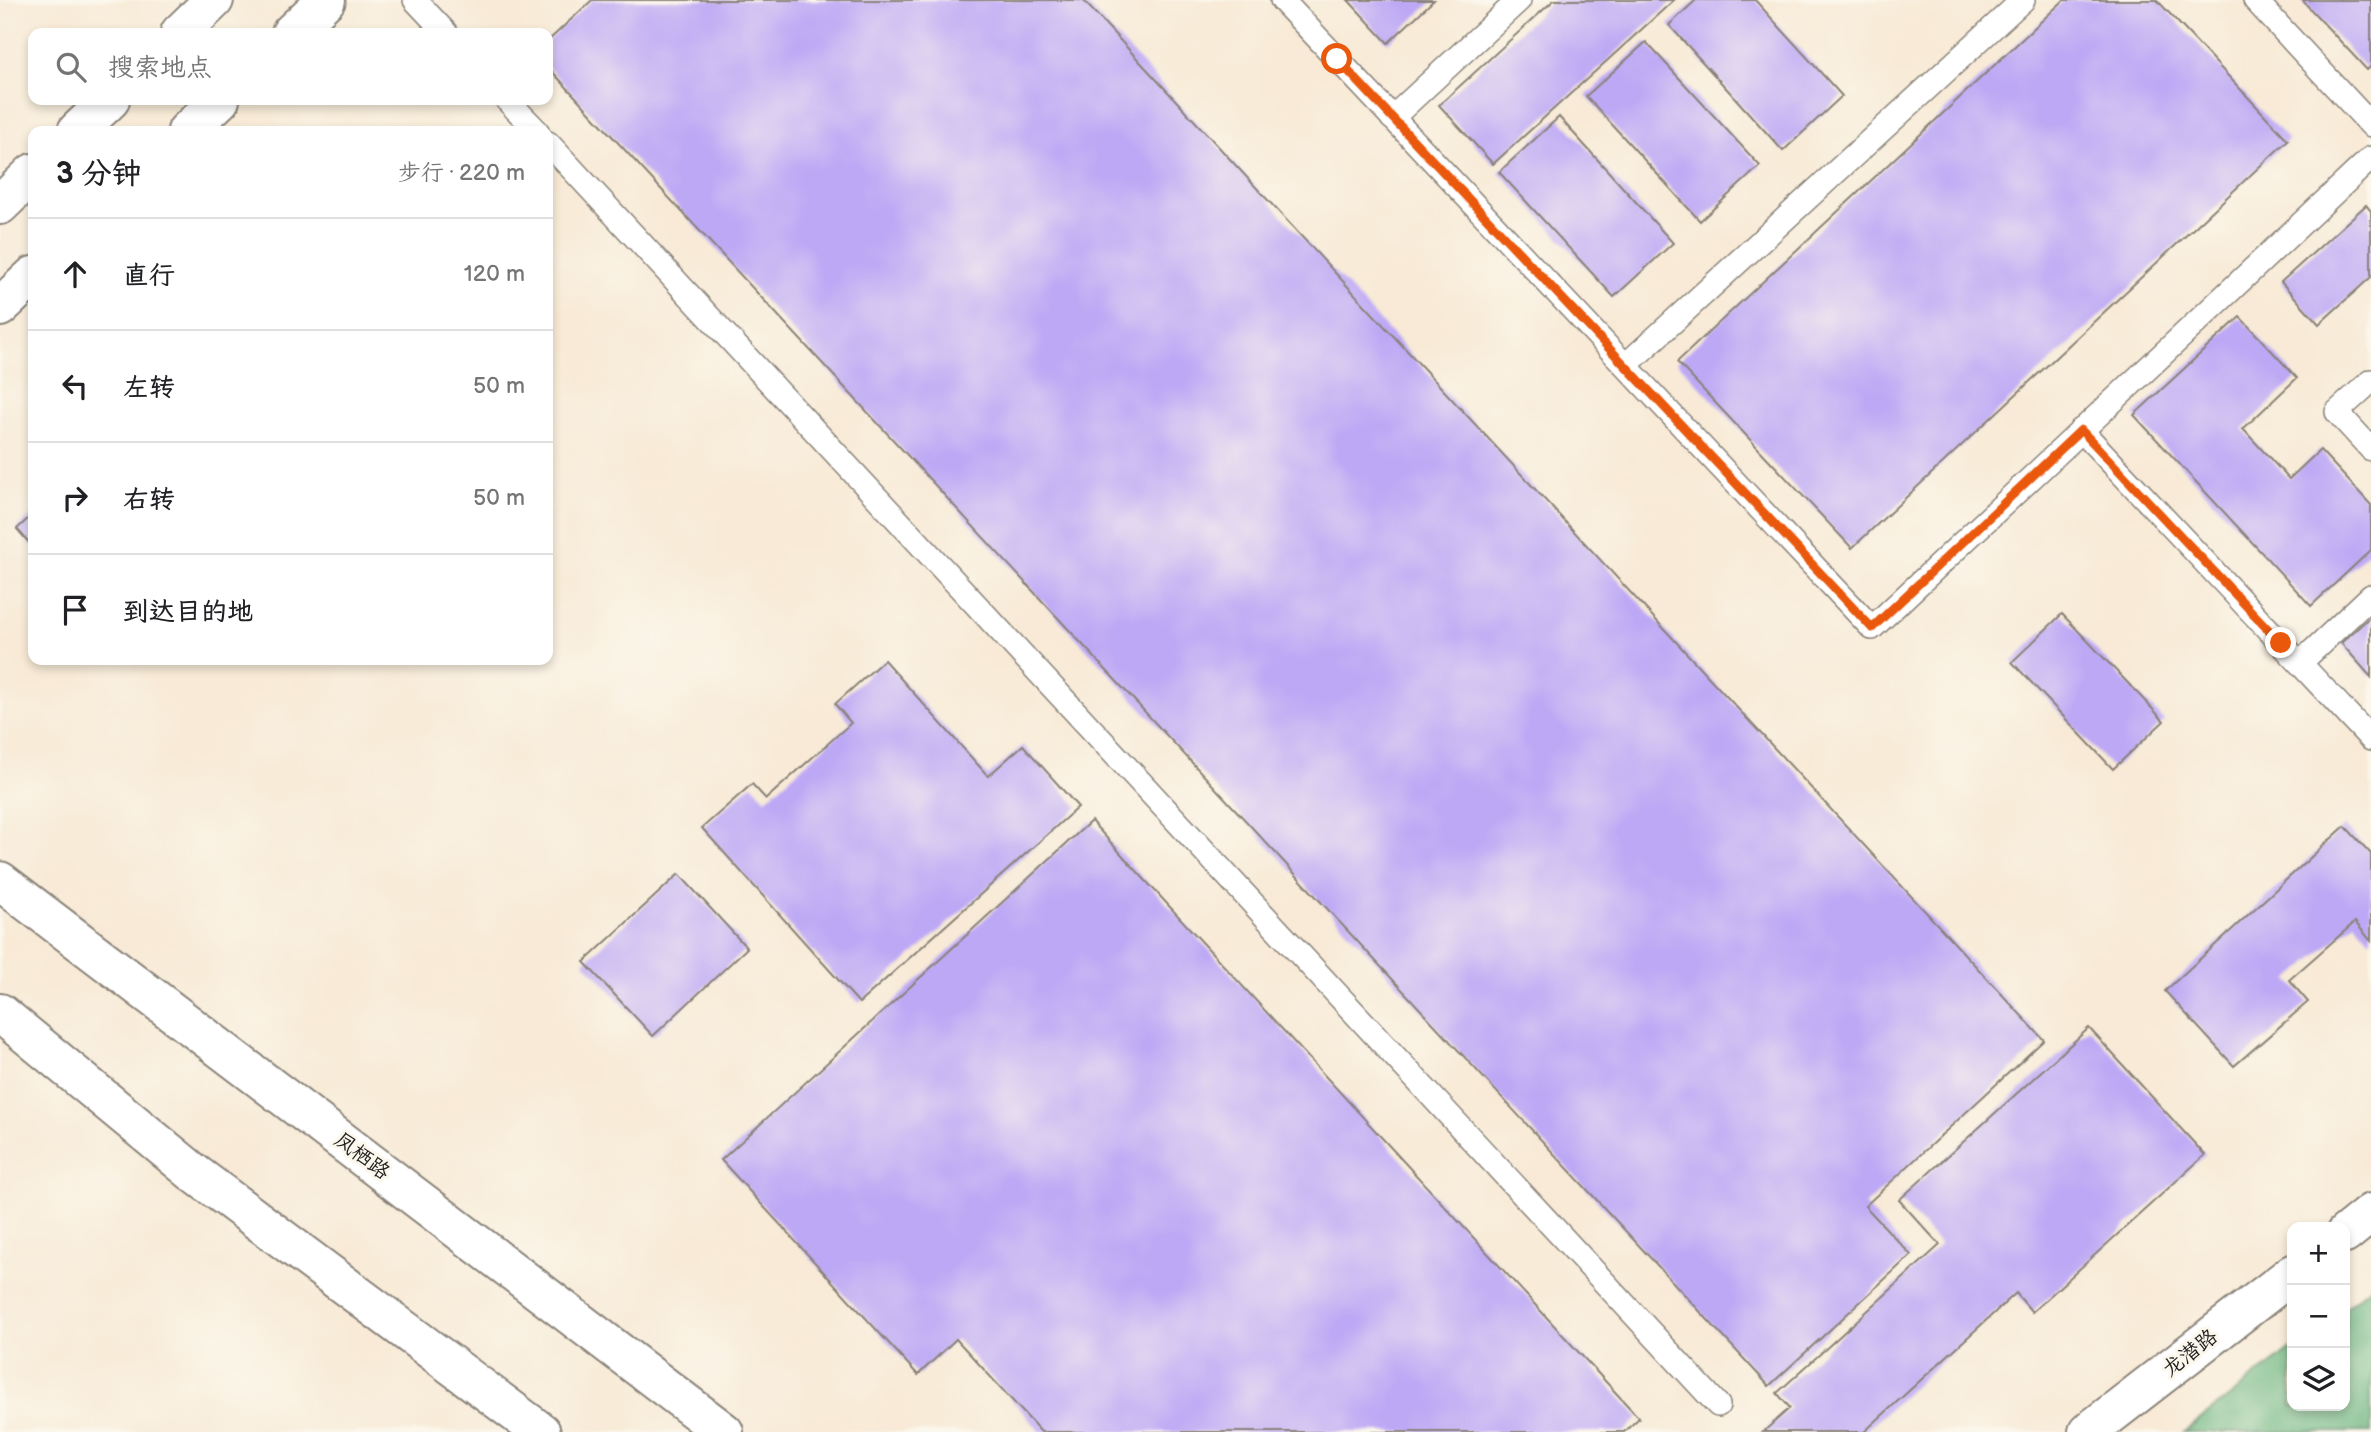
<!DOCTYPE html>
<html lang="zh">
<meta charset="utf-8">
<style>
body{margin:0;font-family:"Balsamiq Sans","LXGW WenKai TC",sans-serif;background:#f6f6f6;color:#202124}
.controls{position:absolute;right:21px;bottom:21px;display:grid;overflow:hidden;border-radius:14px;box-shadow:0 4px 10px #0003}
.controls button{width:63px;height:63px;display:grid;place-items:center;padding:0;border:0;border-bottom:2px solid #e0e0e0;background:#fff;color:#202124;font:35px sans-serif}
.stop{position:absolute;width:21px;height:21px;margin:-16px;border:5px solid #ea580c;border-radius:50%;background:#fff}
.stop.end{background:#ea580c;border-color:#fff;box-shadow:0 2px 7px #0008}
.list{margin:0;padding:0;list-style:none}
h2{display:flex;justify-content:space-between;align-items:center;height:91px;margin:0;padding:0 28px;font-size:30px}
h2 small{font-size:23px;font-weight:400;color:#757577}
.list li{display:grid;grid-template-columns:46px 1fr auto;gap:21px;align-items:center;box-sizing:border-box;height:112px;padding:0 28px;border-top:2px solid #e0e0e0}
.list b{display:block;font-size:26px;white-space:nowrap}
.list em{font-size:23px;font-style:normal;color:#757577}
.icon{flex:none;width:38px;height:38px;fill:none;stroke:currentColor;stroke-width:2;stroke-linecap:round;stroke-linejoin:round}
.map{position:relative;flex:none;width:2371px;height:1432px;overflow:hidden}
.search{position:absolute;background:#fff;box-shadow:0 4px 10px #0003;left:28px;top:28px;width:525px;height:77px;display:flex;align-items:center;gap:18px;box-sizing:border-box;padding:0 24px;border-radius:14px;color:#757577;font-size:26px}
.panel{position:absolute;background:#fff;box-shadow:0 4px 10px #0003;left:28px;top:126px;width:525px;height:539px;border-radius:14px}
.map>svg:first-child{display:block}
</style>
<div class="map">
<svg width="2371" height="1432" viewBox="0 0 2371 1432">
<rect width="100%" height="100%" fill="#fbf7ec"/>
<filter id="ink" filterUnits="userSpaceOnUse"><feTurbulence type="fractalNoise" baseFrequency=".0143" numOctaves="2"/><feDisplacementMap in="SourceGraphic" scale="14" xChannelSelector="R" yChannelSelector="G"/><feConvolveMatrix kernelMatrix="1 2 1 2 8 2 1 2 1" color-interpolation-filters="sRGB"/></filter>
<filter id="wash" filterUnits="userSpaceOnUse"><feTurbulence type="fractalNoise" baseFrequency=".00686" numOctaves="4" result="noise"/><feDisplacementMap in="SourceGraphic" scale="28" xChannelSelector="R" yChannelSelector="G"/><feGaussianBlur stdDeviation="1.57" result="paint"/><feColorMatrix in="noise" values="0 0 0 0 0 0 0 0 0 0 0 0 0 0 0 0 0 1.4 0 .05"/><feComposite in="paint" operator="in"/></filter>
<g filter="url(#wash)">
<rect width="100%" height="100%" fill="#f8ead6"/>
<polygon fill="#66b27a" stroke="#41674b" stroke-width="2" points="2371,1287 2371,1432 2184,1432 2292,1348 2292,1406 2345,1406 2345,1307"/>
<g id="blocks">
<g fill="#bda8f5">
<polygon points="592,0 1083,0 2044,1040 1865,1206 1911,1255 1769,1386 548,67 548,41"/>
<polygon points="1348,0 1434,0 1388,43"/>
<polygon points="1554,0 1674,0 1493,164 1439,105"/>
<polygon points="1696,0 1755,0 1842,96 1783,151 1669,25"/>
<polygon points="2064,0 2157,0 2288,140 1852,548 1677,362"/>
<polygon points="2302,0 2371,0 2371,66 2367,70"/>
<polygon points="1646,42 1760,166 1700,221 1586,96"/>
<polygon points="1559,117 1673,243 1614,297 1499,172"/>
<polygon points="2366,205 2371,211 2371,277 2319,324 2281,282"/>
<polygon points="2240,317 2297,378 2243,429 2289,479 2320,450 2371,505 2371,550 2311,606 2134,415"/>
<polygon points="33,514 33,547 17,529"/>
<polygon points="2062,614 2164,721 2113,769 2012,662"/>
<polygon points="2371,616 2371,677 2341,643"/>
<polygon points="884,660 988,776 1023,745 1078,807 859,1003 702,828 752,784 766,799 851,723 835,704"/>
<polygon points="1091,821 1639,1418 1624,1432 1041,1432 956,1339 918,1375 721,1160"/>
<polygon points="2345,826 2371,854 2371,941 2355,922 2289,980 2308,1002 2234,1066 2165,991"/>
<polygon points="679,874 747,948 653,1036 584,962"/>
<polygon points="2089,1028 2205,1155 2032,1312 2016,1293 1864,1432 1763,1432 1790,1408 1777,1393 1940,1245 1899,1200"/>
</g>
</g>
</g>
<g filter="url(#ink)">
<use href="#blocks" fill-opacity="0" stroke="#8a8379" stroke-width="2"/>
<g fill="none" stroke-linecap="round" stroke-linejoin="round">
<g stroke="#8a8379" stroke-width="26">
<g id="lane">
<polyline points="415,0 446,33"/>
<polyline points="1282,0 1872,628 2371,158"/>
<polyline points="2255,0 2371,125"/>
<polyline points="507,100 537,131"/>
<polyline points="1392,118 1519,0"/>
<polyline points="548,143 1718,1405"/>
<polyline points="1626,365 2023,0"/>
<polyline points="2371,381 2337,412 2371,449"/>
<polyline points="2081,430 2371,739"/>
<polyline points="2300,663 2371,596"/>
</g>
</g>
<g stroke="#8a8379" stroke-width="42">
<g id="secondary">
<polyline points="0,881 724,1432"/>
<polyline points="0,1013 194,1173 541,1432"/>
<polyline points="2345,1234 2371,1213"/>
<polyline points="2088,1432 2292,1274"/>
</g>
</g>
<g stroke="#8a8379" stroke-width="42">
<g id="primary">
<polyline points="180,33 214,0"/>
<polyline points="291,33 326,0"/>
<polyline points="77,131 110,100"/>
<polyline points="187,131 220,100"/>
<polyline points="0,205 33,173"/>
<polyline points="0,307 33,276"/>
</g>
</g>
<use href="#lane" stroke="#fff" stroke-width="23"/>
<use href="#secondary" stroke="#fff" stroke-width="38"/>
<use href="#primary" stroke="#fff" stroke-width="38"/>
</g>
</g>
<g fill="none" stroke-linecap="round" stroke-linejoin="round" filter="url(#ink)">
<polyline stroke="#ea580c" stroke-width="9" points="1337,59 1872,628 2081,430 2281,643"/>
</g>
<g text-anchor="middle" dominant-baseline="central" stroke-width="6" stroke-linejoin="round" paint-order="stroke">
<g font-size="21" fill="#1c1c1c" stroke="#fbf7ec">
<text transform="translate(362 1156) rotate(37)">凤栖路</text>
<text transform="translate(2190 1353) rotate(-38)">龙潜路</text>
</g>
</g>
</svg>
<div class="controls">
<button>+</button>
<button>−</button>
<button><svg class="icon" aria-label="layers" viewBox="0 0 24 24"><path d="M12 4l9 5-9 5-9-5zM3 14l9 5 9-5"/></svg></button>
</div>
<div class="stop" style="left:1337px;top:59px"></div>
<div class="stop end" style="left:2281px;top:643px"></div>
<div class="search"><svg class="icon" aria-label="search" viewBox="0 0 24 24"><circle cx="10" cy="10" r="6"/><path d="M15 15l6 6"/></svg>搜索地点</div>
<section class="panel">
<h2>3 分钟<small>步行 · 220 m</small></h2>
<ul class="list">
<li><svg class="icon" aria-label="ahead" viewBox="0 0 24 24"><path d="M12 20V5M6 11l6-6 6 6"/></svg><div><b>直行</b></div><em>120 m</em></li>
<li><svg class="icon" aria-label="left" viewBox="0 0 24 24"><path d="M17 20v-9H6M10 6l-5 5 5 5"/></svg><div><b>左转</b></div><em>50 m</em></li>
<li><svg class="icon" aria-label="right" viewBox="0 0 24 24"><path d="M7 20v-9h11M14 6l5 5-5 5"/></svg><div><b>右转</b></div><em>50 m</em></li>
<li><svg class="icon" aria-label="arrive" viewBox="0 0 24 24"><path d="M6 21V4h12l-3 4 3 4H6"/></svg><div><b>到达目的地</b></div></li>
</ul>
</section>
</div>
